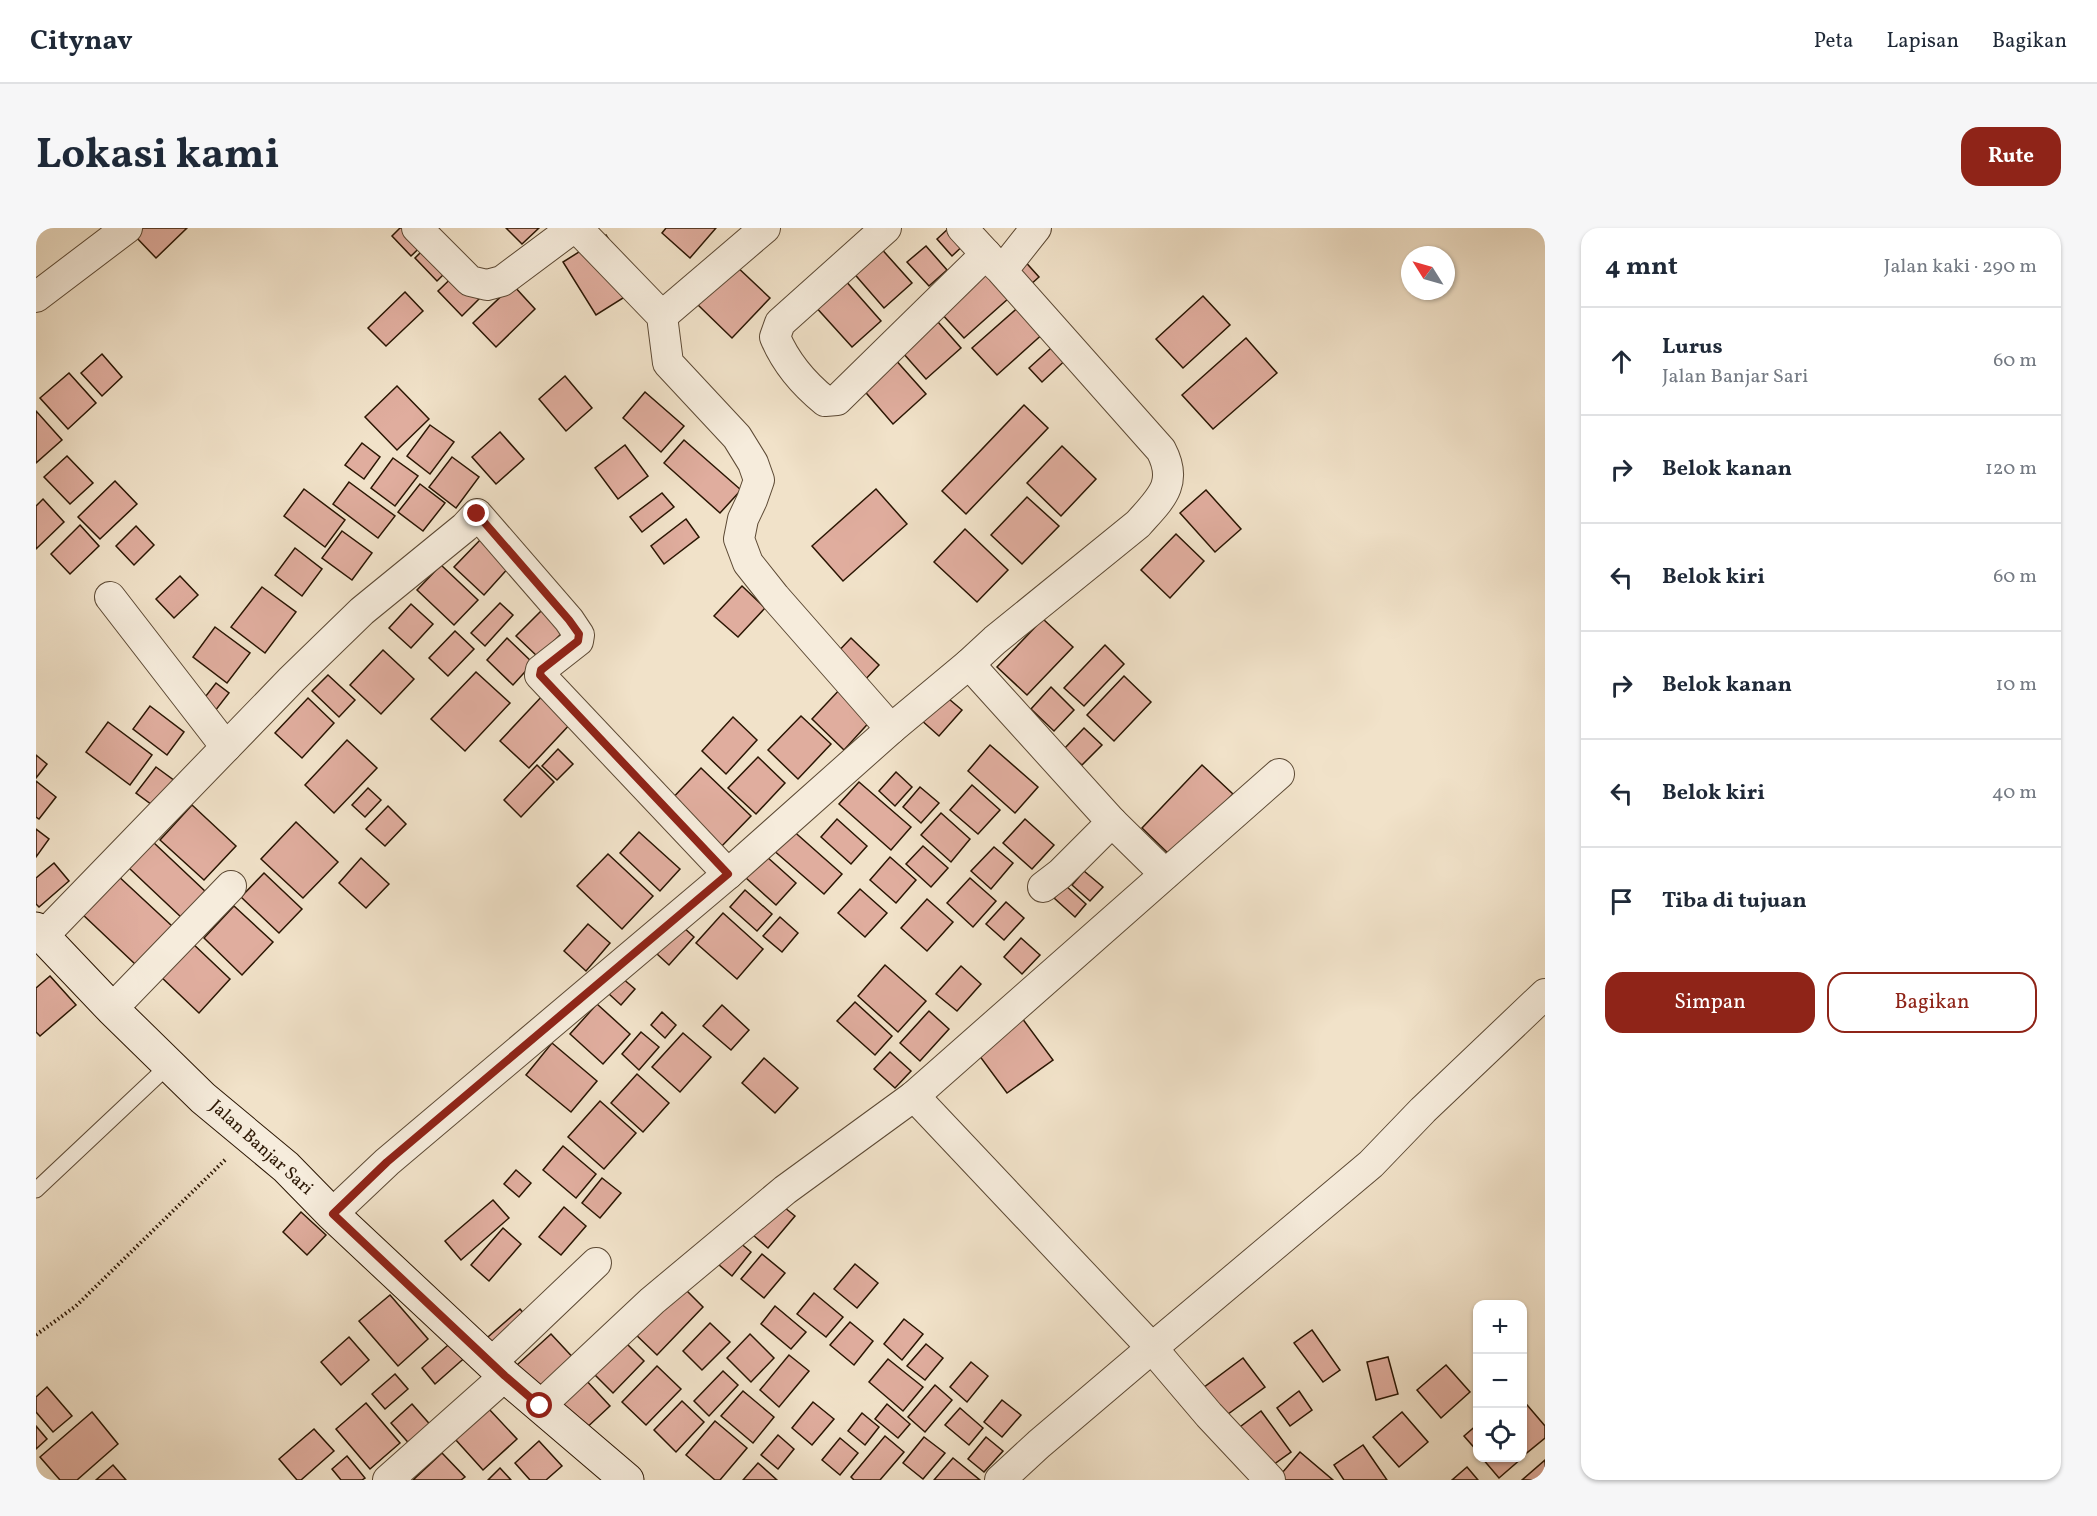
<!DOCTYPE html>
<html lang="id">
<meta charset="utf-8">
<style>
body{margin:0;font-family:Vollkorn,serif;background:#f6f6f7;color:#1f2937}
.controls{position:absolute;right:18px;bottom:18px;display:grid;overflow:hidden;border-radius:12px;box-shadow:0 2px 4px #0004}
.controls button{width:54px;height:54px;display:grid;place-items:center;padding:0;border:0;border-bottom:2px solid #e0e1e3;background:#fff;color:#1f2937;font:30px sans-serif}
.compass{position:absolute;left:1365px;top:18px;width:54px;height:54px;border-radius:50%;background:#fff;box-shadow:0 2px 4px #0004;rotate:307deg}
.stop{position:absolute;width:18px;height:18px;margin:-14px;border:4px solid #8f2418;border-radius:50%;background:#fff}
.stop.end{background:#8f2418;border-color:#fff;box-shadow:0 2px 6px #0008}
.list{margin:0;padding:0;list-style:none}
h2{display:flex;justify-content:space-between;align-items:center;height:78px;margin:0;padding:0 24px;font-size:26px}
h2 small{font-size:20px;font-weight:400;color:#747a83}
.list li{display:grid;grid-template-columns:39px 1fr auto;gap:18px;align-items:center;box-sizing:border-box;height:108px;padding:0 24px;border-top:2px solid #e0e1e3}
.list b{display:block;font-size:22px;white-space:nowrap}
.list p{margin:0;font-size:20px;white-space:nowrap;color:#747a83}
.list em{font-size:20px;font-style:normal;color:#747a83}
.actions{display:flex;gap:12px;padding:18px 24px}
.actions a{flex:1;padding:14px 0;border:2px solid #8f2418;border-radius:18px;text-align:center;font-size:21px;color:#8f2418}
.actions .main{background:#8f2418;color:#fff}
.icon{flex:none;width:33px;height:33px;fill:none;stroke:currentColor;stroke-width:2;stroke-linecap:round;stroke-linejoin:round}
.map{position:relative;flex:none;width:1509px;height:1252px;overflow:hidden;border-radius:18px}
header{display:flex;align-items:center;gap:36px;box-sizing:border-box;height:84px;padding:0 30px;background:#fff;border-bottom:2px solid #e0e1e3}
header strong{font-size:28px}
nav{display:flex;gap:33px;margin-inline-start:auto;font-size:21px}
.intro{display:flex;align-items:center;justify-content:space-between;box-sizing:border-box;height:144px;padding:0 36px}
h1{margin:0;font-size:42px}
.button{padding:15px 27px;border-radius:18px;background:#8f2418;color:#fff;font-size:21px;font-weight:700}
main{display:flex;gap:36px;padding:0 36px}
aside{flex:1;background:#fff;border-radius:18px;box-shadow:0 2px 4px #0004}
.map>svg:first-child{display:block}
</style>
<header>
<strong>Citynav</strong>
<nav><a>Peta</a><a>Lapisan</a><a>Bagikan</a></nav>
</header>
<div class="intro"><h1>Lokasi kami</h1><a class="button">Rute</a></div>
<main>
<div class="map">
<svg width="1509" height="1252" viewBox="0 0 1509 1252">
<rect width="100%" height="100%" fill="#f1e2c9"/>
<filter id="stains"><feTurbulence type="fractalNoise" baseFrequency=".00333" numOctaves="4"/><feColorMatrix values="0 0 0 0 .2 0 0 0 0 .09 0 0 0 0 .02 0 0 0 .5 -.17"/></filter>
<radialGradient id="worn" r=".72"><stop offset=".6" stop-color="#630" stop-opacity="0"/><stop offset="1" stop-color="#630" stop-opacity=".3"/></radialGradient>
<g fill="#e0ad9e" stroke="#2b1603" stroke-width="1.5">
<polygon points="107,0 151,0 120,30 99,8"/>
<polygon points="364,0 401,0 403,1 375,28 356,8"/>
<polygon points="470,0 503,0 486,16"/>
<polygon points="630,0 680,0 654,30 626,5"/>
<polygon points="913,0 934,11 916,28 901,11"/>
<polygon points="404,5 426,28 401,53 379,30"/>
<polygon points="570,7 603,60 560,87 527,34"/>
<polygon points="842,17 876,55 848,80 815,42"/>
<polygon points="890,18 911,42 893,58 871,34"/>
<polygon points="985,29 1003,49 983,67"/>
<polygon points="434,32 457,57 426,88 402,63"/>
<polygon points="698,36 734,70 696,110 661,76"/>
<polygon points="949,44 973,70 928,110 904,84"/>
<polygon points="808,51 845,93 816,119 778,77"/>
<polygon points="477,57 499,81 460,119 437,95"/>
<polygon points="369,64 387,83 350,118 332,100"/>
<polygon points="1167,68 1194,97 1147,140 1120,111"/>
<polygon points="986,76 1010,103 961,147 936,120"/>
<polygon points="902,94 925,120 890,151 867,125"/>
<polygon points="1210,110 1241,145 1177,201 1146,167"/>
<polygon points="1025,111 1037,125 1006,154 993,140"/>
<polygon points="66,126 86,149 66,168 45,145"/>
<polygon points="857,129 890,166 857,196 825,159"/>
<polygon points="33,145 60,175 32,201 4,170"/>
<polygon points="529,148 556,180 530,203 503,171"/>
<polygon points="361,158 393,191 361,222 329,189"/>
<polygon points="609,164 648,198 625,224 587,190"/>
<polygon points="988,177 1012,200 930,286 906,263"/>
<polygon points="0,183 26,212 0,235"/>
<polygon points="394,197 418,214 394,246 371,228"/>
<polygon points="464,204 488,231 460,256 436,229"/>
<polygon points="648,212 705,262 684,285 628,235"/>
<polygon points="326,215 344,229 328,251 309,237"/>
<polygon points="589,217 612,248 582,271 559,240"/>
<polygon points="1026,218 1060,251 1025,288 991,255"/>
<polygon points="31,228 57,255 34,276 8,249"/>
<polygon points="416,229 443,249 420,280 393,259"/>
<polygon points="357,230 382,248 359,278 335,260"/>
<polygon points="79,253 101,276 64,311 42,289"/>
<polygon points="313,254 359,288 342,310 297,276"/>
<polygon points="384,256 409,275 387,303 362,284"/>
<polygon points="268,261 309,292 289,319 248,288"/>
<polygon points="840,261 871,296 807,353 776,318"/>
<polygon points="1170,262 1205,301 1179,324 1144,285"/>
<polygon points="626,265 638,279 606,304 594,289"/>
<polygon points="991,269 1023,298 986,336 955,307"/>
<polygon points="7,271 28,294 0,321 0,278"/>
<polygon points="650,291 663,309 628,336 615,318"/>
<polygon points="44,297 63,318 34,346 15,326"/>
<polygon points="100,298 118,317 98,337 80,318"/>
<polygon points="929,301 972,342 941,374 898,334"/>
<polygon points="306,303 336,325 316,352 286,330"/>
<polygon points="1140,306 1168,333 1134,370 1105,342"/>
<polygon points="446,310 475,337 448,367 418,339"/>
<polygon points="259,320 286,341 266,368 239,347"/>
<polygon points="405,337 442,372 418,397 381,362"/>
<polygon points="144,348 162,367 138,390 120,371"/>
<polygon points="706,358 729,380 702,409 678,388"/>
<polygon points="226,359 260,384 229,425 195,399"/>
<polygon points="464,375 477,387 449,418 435,405"/>
<polygon points="375,376 397,396 375,420 353,400"/>
<polygon points="507,381 529,402 502,429 480,408"/>
<polygon points="1007,391 1037,419 991,467 961,439"/>
<polygon points="179,399 214,425 191,455 157,429"/>
<polygon points="419,403 438,421 412,448 393,430"/>
<polygon points="471,410 497,435 477,457 451,432"/>
<polygon points="815,410 843,437 825,456 797,429"/>
<polygon points="1069,417 1088,436 1048,478 1028,460"/>
<polygon points="347,422 378,451 345,486 314,457"/>
<polygon points="440,444 474,475 429,523 395,491"/>
<polygon points="292,447 319,472 303,489 276,463"/>
<polygon points="1088,448 1115,474 1078,513 1051,487"/>
<polygon points="180,455 193,465 172,492 159,482"/>
<polygon points="806,459 838,489 808,522 776,491"/>
<polygon points="1015,459 1038,482 1018,503 995,481"/>
<polygon points="508,466 537,493 493,540 464,513"/>
<polygon points="907,466 926,482 903,508 884,491"/>
<polygon points="272,470 298,495 266,530 239,505"/>
<polygon points="114,478 148,504 131,527 97,501"/>
<polygon points="765,488 795,516 762,551 732,522"/>
<polygon points="697,489 721,512 690,546 666,523"/>
<polygon points="72,494 116,527 94,557 50,524"/>
<polygon points="1048,500 1066,517 1046,537 1028,521"/>
<polygon points="311,512 341,540 298,585 269,557"/>
<polygon points="954,517 1002,559 979,585 932,543"/>
<polygon points="522,521 537,536 521,552 506,538"/>
<polygon points="0,527 11,536 0,550"/>
<polygon points="722,529 749,555 720,586 692,560"/>
<polygon points="501,537 518,554 485,589 468,572"/>
<polygon points="1166,537 1197,566 1136,629 1106,600"/>
<polygon points="120,539 143,556 123,582 100,565"/>
<polygon points="665,540 715,588 683,621 633,574"/>
<polygon points="860,544 876,559 859,578 843,563"/>
<polygon points="0,553 20,569 3,591 0,589"/>
<polygon points="823,554 875,599 855,622 803,576"/>
<polygon points="936,557 964,582 942,606 914,582"/>
<polygon points="884,559 903,575 885,595 867,579"/>
<polygon points="332,560 345,572 329,589 316,577"/>
<polygon points="156,577 200,618 168,652 124,612"/>
<polygon points="352,578 370,596 349,618 330,601"/>
<polygon points="905,585 934,611 915,634 885,607"/>
<polygon points="801,591 831,618 815,636 785,609"/>
<polygon points="989,591 1018,617 996,641 967,615"/>
<polygon points="260,594 302,634 267,670 225,631"/>
<polygon points="754,600 806,646 788,666 736,621"/>
<polygon points="0,601 13,611 0,629"/>
<polygon points="603,604 644,641 624,663 584,625"/>
<polygon points="117,614 171,665 146,690 93,640"/>
<polygon points="887,618 912,640 895,659 870,636"/>
<polygon points="958,619 977,635 955,661 935,643"/>
<polygon points="572,626 617,668 586,701 541,658"/>
<polygon points="730,628 760,655 740,677 710,650"/>
<polygon points="854,629 880,652 860,675 834,652"/>
<polygon points="325,630 353,656 330,680 303,655"/>
<polygon points="18,635 33,653 3,679 0,676 0,650"/>
<polygon points="1048,643 1067,659 1054,673 1036,657"/>
<polygon points="228,645 266,681 243,705 205,669"/>
<polygon points="80,646 136,698 99,736 44,684"/>
<polygon points="934,650 960,673 937,699 911,675"/>
<polygon points="1030,658 1050,676 1039,689 1018,670"/>
<polygon points="824,661 851,685 829,709 802,685"/>
<polygon points="709,662 736,686 721,703 694,679"/>
<polygon points="891,671 917,694 891,723 865,700"/>
<polygon points="970,674 988,690 968,712 950,696"/>
<polygon points="198,678 237,714 206,747 168,710"/>
<polygon points="687,685 727,721 701,751 660,715"/>
<polygon points="744,689 762,705 746,724 727,708"/>
<polygon points="552,696 574,715 550,743 528,723"/>
<polygon points="646,698 658,709 633,737 621,726"/>
<polygon points="985,710 1004,727 986,746 968,729"/>
<polygon points="154,713 194,751 163,785 122,746"/>
<polygon points="849,737 890,773 862,804 822,768"/>
<polygon points="925,738 945,756 921,783 900,766"/>
<polygon points="14,748 40,777 4,808 0,804 0,760"/>
<polygon points="586,750 599,761 585,777 573,766"/>
<polygon points="819,774 856,808 839,827 801,793"/>
<polygon points="561,776 594,806 567,836 534,806"/>
<polygon points="686,777 713,802 695,822 667,798"/>
<polygon points="893,783 913,801 884,833 864,815"/>
<polygon points="626,784 640,797 629,810 615,797"/>
<polygon points="983,786 1017,832 971,865 937,819"/>
<polygon points="605,804 623,819 603,842 586,826"/>
<polygon points="647,805 675,829 644,864 616,839"/>
<polygon points="516,815 561,853 535,884 490,847"/>
<polygon points="854,824 875,843 859,860 838,841"/>
<polygon points="728,830 762,860 739,885 706,855"/>
<polygon points="601,846 633,875 607,904 575,875"/>
<polygon points="564,873 600,905 568,941 532,909"/>
<polygon points="527,918 560,946 540,970 507,942"/>
<polygon points="480,942 495,955 483,969 468,956"/>
<polygon points="566,950 585,965 564,990 546,975"/>
<polygon points="457,972 473,990 425,1032 409,1013"/>
<polygon points="743,975 759,988 732,1020 717,1007"/>
<polygon points="528,979 550,998 525,1027 503,1009"/>
<polygon points="265,984 290,1007 271,1027 247,1004"/>
<polygon points="467,1000 485,1016 453,1053 435,1037"/>
<polygon points="696,1008 715,1024 696,1048 676,1031"/>
<polygon points="726,1026 749,1045 728,1070 705,1051"/>
<polygon points="819,1036 842,1055 821,1080 798,1061"/>
<polygon points="642,1054 667,1079 621,1127 595,1102"/>
<polygon points="778,1065 807,1089 790,1109 761,1086"/>
<polygon points="354,1067 392,1111 362,1138 323,1093"/>
<polygon points="739,1078 770,1104 755,1121 725,1096"/>
<polygon points="484,1081 500,1100 461,1134 445,1115"/>
<polygon points="868,1091 887,1106 866,1132 848,1116"/>
<polygon points="814,1094 837,1113 818,1137 794,1117"/>
<polygon points="674,1095 694,1114 666,1142 647,1123"/>
<polygon points="1276,1102 1304,1142 1287,1154 1258,1115"/>
<polygon points="515,1106 542,1135 507,1166 481,1137"/>
<polygon points="714,1106 738,1130 715,1154 691,1130"/>
<polygon points="583,1108 608,1133 577,1165 552,1140"/>
<polygon points="313,1109 333,1132 305,1157 285,1134"/>
<polygon points="419,1111 433,1126 399,1156 386,1140"/>
<polygon points="890,1116 907,1130 889,1152 871,1138"/>
<polygon points="753,1127 773,1143 743,1179 724,1162"/>
<polygon points="1352,1129 1362,1166 1340,1172 1331,1134"/>
<polygon points="1207,1130 1229,1159 1188,1189 1167,1160"/>
<polygon points="852,1131 887,1159 867,1183 833,1154"/>
<polygon points="935,1134 952,1148 931,1174 914,1159"/>
<polygon points="1410,1137 1434,1164 1405,1190 1381,1162"/>
<polygon points="621,1138 645,1161 610,1197 586,1174"/>
<polygon points="687,1143 702,1157 673,1188 658,1173"/>
<polygon points="359,1146 372,1161 349,1181 336,1166"/>
<polygon points="548,1150 574,1178 546,1204 520,1175"/>
<polygon points="899,1157 916,1172 889,1204 872,1189"/>
<polygon points="11,1159 36,1188 17,1204 0,1184 0,1169"/>
<polygon points="707,1163 738,1189 717,1215 685,1188"/>
<polygon points="1263,1163 1276,1182 1254,1198 1241,1180"/>
<polygon points="1486,1171 1509,1198 1509,1210 1486,1229"/>
<polygon points="966,1172 985,1187 966,1209 948,1194"/>
<polygon points="646,1173 668,1194 640,1224 618,1202"/>
<polygon points="777,1174 798,1191 776,1217 756,1200"/>
<polygon points="330,1175 364,1215 334,1241 300,1201"/>
<polygon points="376,1176 398,1201 377,1220 355,1195"/>
<polygon points="851,1176 874,1196 862,1210 839,1191"/>
<polygon points="452,1180 481,1211 447,1242 419,1211"/>
<polygon points="924,1180 947,1200 933,1217 909,1197"/>
<polygon points="1225,1183 1255,1224 1230,1242 1200,1202"/>
<polygon points="56,1184 82,1216 41,1252 24,1252 4,1229"/>
<polygon points="1366,1184 1392,1214 1363,1239 1337,1209"/>
<polygon points="826,1185 843,1199 829,1217 812,1203"/>
<polygon points="679,1193 711,1220 684,1252 679,1252 650,1227"/>
<polygon points="1442,1196 1442,1224 1428,1208"/>
<polygon points="0,1198 11,1211 0,1221"/>
<polygon points="278,1201 298,1223 265,1252 261,1252 243,1231"/>
<polygon points="742,1207 758,1221 742,1241 725,1227"/>
<polygon points="849,1208 868,1224 844,1252 818,1252 815,1249"/>
<polygon points="888,1209 909,1225 887,1251 867,1235"/>
<polygon points="950,1209 967,1223 948,1244 932,1231"/>
<polygon points="804,1210 822,1225 804,1247 786,1232"/>
<polygon points="503,1213 526,1238 510,1252 494,1252 479,1235"/>
<polygon points="1327,1217 1351,1252 1308,1252 1298,1237"/>
<polygon points="1264,1224 1297,1252 1240,1252"/>
<polygon points="406,1225 429,1249 425,1252 377,1252"/>
<polygon points="311,1228 329,1250 326,1252 305,1252 296,1241"/>
<polygon points="917,1230 944,1252 898,1252"/>
<polygon points="1446,1230 1486,1230 1463,1250"/>
<polygon points="1509,1232 1509,1252 1486,1252"/>
<polygon points="722,1235 741,1252 707,1252"/>
<polygon points="77,1237 90,1252 60,1252"/>
<polygon points="1431,1239 1442,1252 1416,1252"/>
<polygon points="464,1240 475,1252 452,1252"/>
</g>
<g fill="none" stroke-linecap="round" stroke-linejoin="round">
<g stroke="#5c4934" stroke-width="17">
<polyline id="lane" points="0,962 133,837"/>
</g>
<g stroke="#5c4934" stroke-width="32">
<g id="street">
<polyline points="381,0 434,53 451,57 466,53 537,0"/>
<polyline points="541,0 626,88 632,135 701,209 717,235 723,252 716,272 707,291 703,311 712,335 739,369 855,501"/>
<path d="M850,0L744,95L739,109C749,133 768,156 789,173L801,172L950,26"/>
<polyline points="926,0 962,39"/>
<polyline points="0,69 91,0"/>
<polyline points="626,88 729,0"/>
<polyline points="74,369 190,519"/>
<polyline points="933,436 1076,594 1024,646 1007,659"/>
<polyline points="1076,594 1129,646"/>
<polyline points="7,708 256,451 326,383 429,299 441,286 533,392 543,407 542,413 505,442 504,447 692,646"/>
<polyline points="76,781 195,658"/>
<polyline points="878,868 1116,1120 1173,1187 1234,1252"/>
<path d="M296,986L351,934L692,646L855,501L933,436L959,412L1102,296C1124,271 1143,256 1125,222L966,43L1000,0"/>
<polyline points="455,1135 560,1035"/>
<polyline points="504,1178 616,1073 749,962 878,868 1243,546"/>
<polyline points="352,1252 469,1148"/>
<polyline points="964,1252 1003,1216 1116,1120 1335,936 1387,882 1509,766"/>
</g>
</g>
<g stroke="#2b1603" stroke-width="35">
<polyline id="secondary" points="0,701 76,781 167,870 250,939 296,986 469,1148 591,1252"/>
</g>
<polyline stroke="#2b1603" stroke-width="4" stroke-dasharray="1.5 3" stroke-linecap="butt" points="0,1107 40,1078 191,930"/>
<use href="#lane" stroke="#f6ecdc" stroke-width="15"/>
<use href="#street" stroke="#f6ecdc" stroke-width="30"/>
<use href="#secondary" stroke="#f6ecdc" stroke-width="33"/>
</g>
<g fill="none" stroke-linecap="round" stroke-linejoin="round">
<polyline stroke="#8f2418" stroke-width="8" points="441,286 533,392 543,406 542,413 505,442 504,447 692,646 351,934 297,986 469,1148 504,1178"/>
</g>
<g text-anchor="middle" dominant-baseline="central" stroke-width="4.5" stroke-linejoin="round" paint-order="stroke">
<g font-size="18" fill="#2b1603" stroke="#f6ecdc">
<text transform="translate(225 920) rotate(42)">Jalan Banjar Sari</text>
</g>
</g>
<rect width="100%" height="100%" filter="url(#stains)"/>
<rect width="100%" height="100%" fill="url(#worn)"/>
</svg>
<div class="controls">
<button>+</button>
<button>−</button>
<button><svg class="icon" aria-label="locate" viewBox="0 0 24 24"><circle cx="12" cy="12" r="6"/><path d="M12 2v4M12 18v4M2 12h4M18 12h4"/></svg></button>
</div>
<svg class="compass" viewBox="-18 -18 36 36"><path d="M0-13l5 13h-10z" fill="#e53935"/><path d="M0 13l5-13h-10z" fill="#747a83"/></svg>
<div class="stop" style="left:504px;top:1178px"></div>
<div class="stop end" style="left:441px;top:286px"></div>
</div>
<aside>
<h2>4 mnt<small>Jalan kaki · 290 m</small></h2>
<ul class="list">
<li><svg class="icon" aria-label="ahead" viewBox="0 0 24 24"><path d="M12 20V5M6 11l6-6 6 6"/></svg><div><b>Lurus</b><p>Jalan Banjar Sari</p></div><em>60 m</em></li>
<li><svg class="icon" aria-label="right" viewBox="0 0 24 24"><path d="M7 20v-9h11M14 6l5 5-5 5"/></svg><div><b>Belok kanan</b></div><em>120 m</em></li>
<li><svg class="icon" aria-label="left" viewBox="0 0 24 24"><path d="M17 20v-9H6M10 6l-5 5 5 5"/></svg><div><b>Belok kiri</b></div><em>60 m</em></li>
<li><svg class="icon" aria-label="right" viewBox="0 0 24 24"><path d="M7 20v-9h11M14 6l5 5-5 5"/></svg><div><b>Belok kanan</b></div><em>10 m</em></li>
<li><svg class="icon" aria-label="left" viewBox="0 0 24 24"><path d="M17 20v-9H6M10 6l-5 5 5 5"/></svg><div><b>Belok kiri</b></div><em>40 m</em></li>
<li><svg class="icon" aria-label="arrive" viewBox="0 0 24 24"><path d="M6 21V4h12l-3 4 3 4H6"/></svg><div><b>Tiba di tujuan</b></div></li>
</ul>
<div class="actions"><a class="main">Simpan</a><a>Bagikan</a></div>
</aside>
</main>
